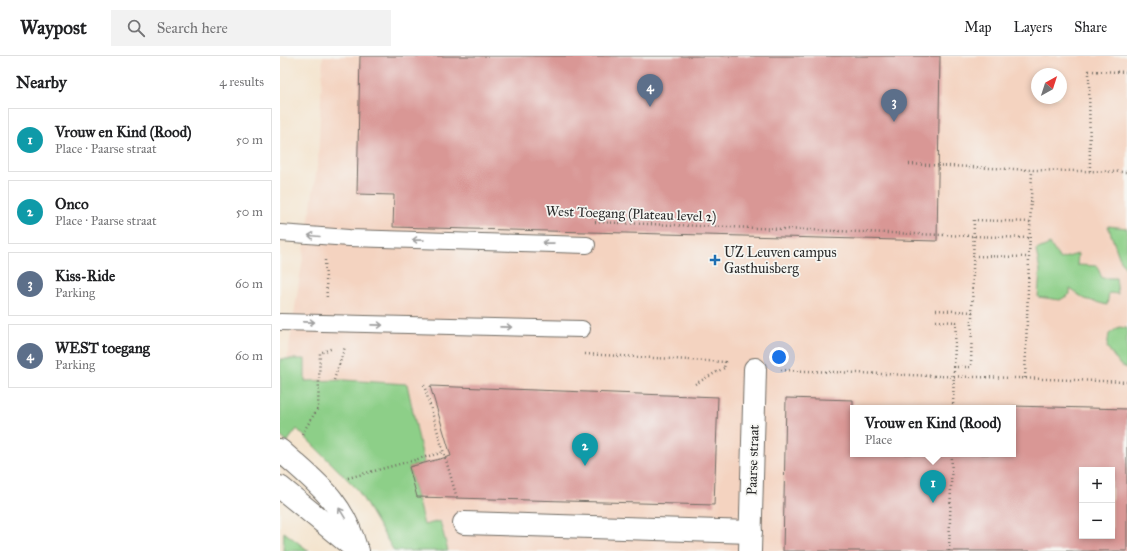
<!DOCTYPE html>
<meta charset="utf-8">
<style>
body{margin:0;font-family:"IM FELL Great Primer",serif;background:#f2f2f2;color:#202124}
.controls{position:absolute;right:12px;bottom:12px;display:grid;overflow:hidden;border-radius:0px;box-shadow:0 2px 6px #0003}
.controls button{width:36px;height:36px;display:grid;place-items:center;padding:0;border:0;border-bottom:1px solid #e0e0e0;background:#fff;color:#202124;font:20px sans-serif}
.compass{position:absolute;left:751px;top:12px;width:36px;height:36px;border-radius:50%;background:#fff;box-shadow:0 2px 6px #0003;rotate:39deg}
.you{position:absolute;left:499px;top:301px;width:14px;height:14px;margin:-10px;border:3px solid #fff;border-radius:50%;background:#1a73e8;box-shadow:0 0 0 6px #1a73e833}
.badge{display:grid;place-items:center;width:26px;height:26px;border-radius:50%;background:#7c3aed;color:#fff;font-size:13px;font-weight:700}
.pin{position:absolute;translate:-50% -33px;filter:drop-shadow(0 1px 2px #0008)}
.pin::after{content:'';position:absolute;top:21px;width:14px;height:12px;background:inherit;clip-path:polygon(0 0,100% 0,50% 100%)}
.popup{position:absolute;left:570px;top:349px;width:166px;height:52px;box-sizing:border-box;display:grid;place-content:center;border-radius:0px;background:#fff;filter:drop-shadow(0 1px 3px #0005);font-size:13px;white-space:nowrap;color:#757577}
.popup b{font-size:15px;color:#202124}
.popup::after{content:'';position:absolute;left:50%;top:100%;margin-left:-8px;border:8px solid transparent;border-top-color:#fff}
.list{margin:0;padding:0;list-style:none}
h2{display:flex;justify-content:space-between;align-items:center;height:52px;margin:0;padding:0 16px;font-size:17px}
h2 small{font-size:13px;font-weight:400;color:#757577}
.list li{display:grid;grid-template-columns:26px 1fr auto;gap:12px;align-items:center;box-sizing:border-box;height:64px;margin:0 8px 8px;padding:0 8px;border:1px solid #e0e0e0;border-radius:0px}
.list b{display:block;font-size:15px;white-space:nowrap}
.list p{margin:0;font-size:13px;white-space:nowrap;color:#757577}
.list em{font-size:13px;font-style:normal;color:#757577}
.icon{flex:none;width:22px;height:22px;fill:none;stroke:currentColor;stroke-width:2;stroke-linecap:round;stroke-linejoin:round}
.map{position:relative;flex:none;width:847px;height:495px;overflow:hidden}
header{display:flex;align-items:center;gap:24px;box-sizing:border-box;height:56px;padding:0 20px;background:#fff;border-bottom:1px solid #e0e0e0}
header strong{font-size:19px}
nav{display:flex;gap:22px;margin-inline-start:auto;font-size:14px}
.search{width:280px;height:36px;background:#f2f2f2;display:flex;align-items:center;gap:10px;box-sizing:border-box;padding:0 14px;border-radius:0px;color:#757577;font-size:15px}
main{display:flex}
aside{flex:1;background:#fff}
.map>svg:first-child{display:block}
</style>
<header>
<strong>Waypost</strong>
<div class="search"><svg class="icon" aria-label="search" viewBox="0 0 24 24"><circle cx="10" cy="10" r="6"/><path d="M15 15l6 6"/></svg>Search here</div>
<nav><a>Map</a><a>Layers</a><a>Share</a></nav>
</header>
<main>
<aside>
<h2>Nearby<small>4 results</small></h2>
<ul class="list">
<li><span class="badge" style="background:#0f9aa8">1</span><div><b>Vrouw en Kind (Rood)</b><p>Place · Paarse straat</p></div><em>50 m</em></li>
<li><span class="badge" style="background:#0f9aa8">2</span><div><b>Onco</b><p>Place · Paarse straat</p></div><em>50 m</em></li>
<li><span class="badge" style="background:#5c6f8a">3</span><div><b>Kiss-Ride</b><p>Parking</p></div><em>60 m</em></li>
<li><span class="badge" style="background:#5c6f8a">4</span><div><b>WEST toegang</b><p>Parking</p></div><em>60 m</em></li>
</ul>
</aside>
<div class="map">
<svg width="847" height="495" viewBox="0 0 847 495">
<rect width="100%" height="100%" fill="#f6f6f2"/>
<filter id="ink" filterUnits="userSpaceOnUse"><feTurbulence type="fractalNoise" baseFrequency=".025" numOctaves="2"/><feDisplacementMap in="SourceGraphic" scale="8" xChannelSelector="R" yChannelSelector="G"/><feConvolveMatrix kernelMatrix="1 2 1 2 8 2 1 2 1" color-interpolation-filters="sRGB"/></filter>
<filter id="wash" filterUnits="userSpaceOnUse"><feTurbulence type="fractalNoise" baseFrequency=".012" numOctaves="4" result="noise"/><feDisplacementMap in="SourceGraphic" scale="16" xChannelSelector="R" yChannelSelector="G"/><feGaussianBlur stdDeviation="0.9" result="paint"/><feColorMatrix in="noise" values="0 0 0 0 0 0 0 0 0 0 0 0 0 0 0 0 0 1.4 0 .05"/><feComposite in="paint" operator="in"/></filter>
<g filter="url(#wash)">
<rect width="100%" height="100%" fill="#f4e4ce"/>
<path fill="#f4d3c0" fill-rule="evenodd" d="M43,0H847V495H122L7,303L38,105ZM757,18H781V42H757ZM573,352H733V398H573ZM802,414H832V480H802Z"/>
<g fill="#8dcf88" stroke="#5c7d5a">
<polygon points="828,170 847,172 847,215 839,201"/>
<polygon points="770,188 780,203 798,198 797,209 817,210 822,222 836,222 838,238 829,237 827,249 805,243 790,233 790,238 780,244 758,241 760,215 756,194"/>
<polygon points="839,271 847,272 847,312 840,309 827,291 829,278"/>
<polygon points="0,303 25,303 25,325 64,324 127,328 144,407 129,411 144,469 160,465 168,495 114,495 77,433 17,373 7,386 0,380"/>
<polygon points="4,476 29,495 3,495"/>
</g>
<g id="blocks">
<g fill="#d99795" fill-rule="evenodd">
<polygon points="80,0 660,0 657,185 113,171 114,139 77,138"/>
<polygon points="150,330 438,341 434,449 137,441 129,411 171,400"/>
<path d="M506,342L573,344V398H733V350L847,353V495H503ZM802,414H832V480H802Z"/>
</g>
</g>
</g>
<g filter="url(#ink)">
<use href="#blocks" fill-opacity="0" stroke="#716c64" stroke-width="1"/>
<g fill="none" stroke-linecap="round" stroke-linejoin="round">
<g stroke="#716c64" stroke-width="18">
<g id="lane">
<polyline points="0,177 69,182 307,189"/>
<polyline points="0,266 302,273"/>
</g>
</g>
<g stroke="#716c64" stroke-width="24">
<g id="street">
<path d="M0,394C36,427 62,443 76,492"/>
<polyline points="0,431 78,495"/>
<polyline points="184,467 471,476"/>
<polyline points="470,495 475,313"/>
</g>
</g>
<g stroke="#716c64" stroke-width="2.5" stroke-dasharray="1 3" stroke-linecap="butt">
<polyline points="629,108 752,114 847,116"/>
<polyline points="810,115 809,15 847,16"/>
<polyline points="315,166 663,179"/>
<polyline points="693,200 749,201"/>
<polyline points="45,204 47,243"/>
<polyline points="656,254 693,256"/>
<polyline points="656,265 676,266 674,311"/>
<polyline points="305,298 445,306 444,312"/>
<polyline points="501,314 654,320"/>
<polyline points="738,322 847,326"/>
<polyline points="745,322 752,114"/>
<polyline points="54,324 65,291"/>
<polyline points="415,328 444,312"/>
<polyline points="144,329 177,442"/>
<polyline points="673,352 674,311 691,311 694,164 750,166"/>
<polyline points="22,378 38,352 40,297 53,292"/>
<polyline points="68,422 164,396"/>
<polyline points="669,495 672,398"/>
</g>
<use href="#lane" stroke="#fff" stroke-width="16"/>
<use href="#street" stroke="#fff" stroke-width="22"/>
<g stroke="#716c64" stroke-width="2.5" stroke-dasharray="1 3" stroke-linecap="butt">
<polyline points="663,179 750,182"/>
<polyline points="654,320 738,322"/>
</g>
</g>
<defs><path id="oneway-shaft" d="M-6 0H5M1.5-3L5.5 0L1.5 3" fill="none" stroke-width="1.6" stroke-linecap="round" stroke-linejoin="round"/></defs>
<g stroke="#a0a0a0">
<use href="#oneway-shaft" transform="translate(34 180) rotate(-175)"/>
<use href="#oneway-shaft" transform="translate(138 184) rotate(-179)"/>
<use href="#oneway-shaft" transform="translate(268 187) rotate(-179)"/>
<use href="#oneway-shaft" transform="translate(29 266) rotate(1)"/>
<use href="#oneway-shaft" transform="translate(97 269) rotate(1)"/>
<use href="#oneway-shaft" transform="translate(226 271) rotate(1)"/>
<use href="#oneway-shaft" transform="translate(62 457) rotate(-122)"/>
</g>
</g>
<path fill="#1f6fb2" stroke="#f6f6f2" stroke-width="1.5" d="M433 198h4v4h4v4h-4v4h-4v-4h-4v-4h4z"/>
<g text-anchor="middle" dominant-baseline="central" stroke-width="3.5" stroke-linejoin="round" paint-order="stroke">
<g font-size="14" fill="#2b2b2b" stroke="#f6f6f2">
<text transform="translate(351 158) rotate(2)">West Toegang (Plateau level 2)</text>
<text transform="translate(473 404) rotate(-88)">Paarse straat</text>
</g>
<g font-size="14" fill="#2b2b2b" stroke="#f6f6f2" text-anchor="start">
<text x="444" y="196">UZ Leuven campus<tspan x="444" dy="16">Gasthuisberg</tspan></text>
</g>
</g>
</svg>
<div class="controls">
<button>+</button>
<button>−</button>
</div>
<svg class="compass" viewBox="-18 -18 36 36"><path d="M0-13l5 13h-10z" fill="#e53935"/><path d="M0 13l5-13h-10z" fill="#757577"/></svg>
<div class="you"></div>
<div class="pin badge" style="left:653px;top:447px;background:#0f9aa8">1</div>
<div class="popup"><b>Vrouw en Kind (Rood)</b>Place</div>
<div class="pin badge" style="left:305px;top:410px;background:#0f9aa8">2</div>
<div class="pin badge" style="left:614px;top:66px;background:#5c6f8a">3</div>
<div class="pin badge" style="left:370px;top:51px;background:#5c6f8a">4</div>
</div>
</main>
